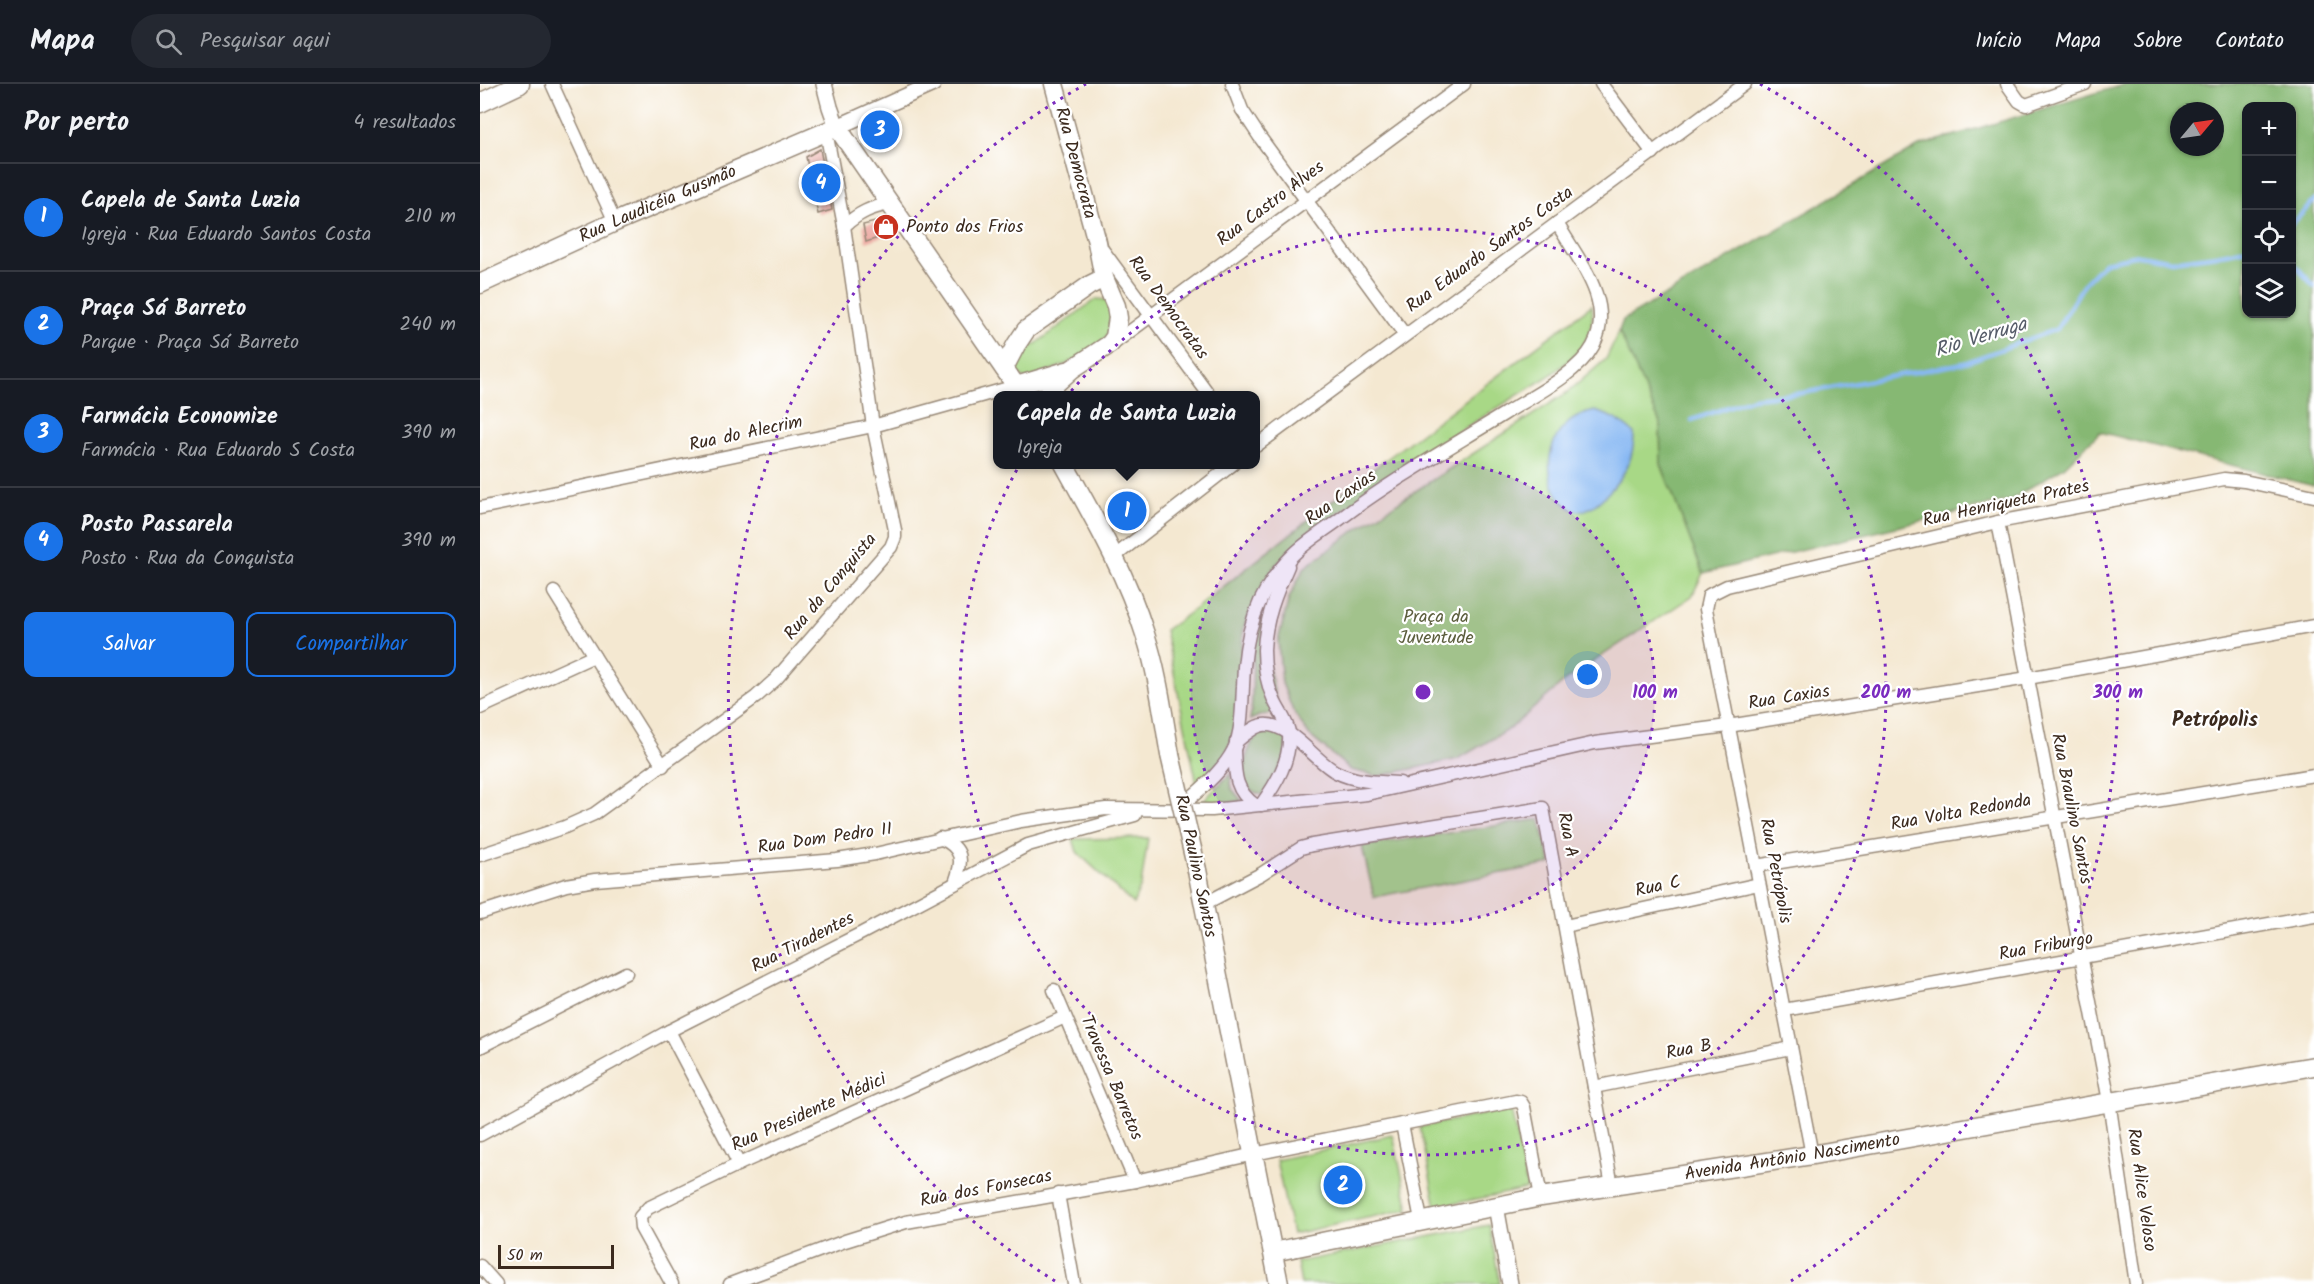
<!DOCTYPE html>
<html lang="pt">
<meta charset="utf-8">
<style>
body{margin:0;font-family:Kalam,sans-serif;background:#242831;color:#f1f3f6}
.controls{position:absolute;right:18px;top:18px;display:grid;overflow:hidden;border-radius:12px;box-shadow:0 2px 4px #0004}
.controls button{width:54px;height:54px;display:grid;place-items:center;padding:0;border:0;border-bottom:2px solid #363941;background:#171b24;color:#f1f3f6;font:30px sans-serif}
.compass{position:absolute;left:1690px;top:18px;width:54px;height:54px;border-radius:50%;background:#171b24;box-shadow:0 2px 4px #0004;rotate:61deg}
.scale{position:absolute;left:18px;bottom:15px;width:116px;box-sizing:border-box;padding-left:6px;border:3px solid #3b2a1e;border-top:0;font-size:16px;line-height:21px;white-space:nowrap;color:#3b2a1e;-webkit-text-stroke:4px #fff;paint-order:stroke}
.you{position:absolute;left:1108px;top:591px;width:21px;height:21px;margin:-15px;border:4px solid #fff;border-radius:50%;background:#1a73e8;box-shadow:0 0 0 9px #1a73e833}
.badge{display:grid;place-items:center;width:39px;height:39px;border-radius:50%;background:#1a73e8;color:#fff;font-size:20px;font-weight:700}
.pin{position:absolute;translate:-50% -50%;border:3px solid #fff;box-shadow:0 2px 6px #0006}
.popup{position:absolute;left:513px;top:307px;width:267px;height:78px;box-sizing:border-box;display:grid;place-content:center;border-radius:12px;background:#171b24;filter:drop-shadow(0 2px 4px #0005);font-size:20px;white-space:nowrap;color:#9ea1a6}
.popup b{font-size:22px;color:#f1f3f6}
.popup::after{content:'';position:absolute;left:50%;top:100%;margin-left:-12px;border:12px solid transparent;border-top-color:#171b24}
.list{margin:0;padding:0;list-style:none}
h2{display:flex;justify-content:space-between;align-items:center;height:78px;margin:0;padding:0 24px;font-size:26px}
h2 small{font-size:20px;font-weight:400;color:#9ea1a6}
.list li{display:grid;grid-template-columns:39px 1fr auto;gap:18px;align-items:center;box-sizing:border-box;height:108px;padding:0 24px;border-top:2px solid #363941}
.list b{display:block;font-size:22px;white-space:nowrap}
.list p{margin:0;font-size:20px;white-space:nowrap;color:#9ea1a6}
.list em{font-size:20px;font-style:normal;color:#9ea1a6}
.actions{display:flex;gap:12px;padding:18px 24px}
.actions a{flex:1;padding:14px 0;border:2px solid #1a73e8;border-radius:12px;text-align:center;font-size:21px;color:#1a73e8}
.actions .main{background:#1a73e8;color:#fff}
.icon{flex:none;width:33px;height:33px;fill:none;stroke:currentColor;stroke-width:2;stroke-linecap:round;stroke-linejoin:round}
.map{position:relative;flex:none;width:1834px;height:1200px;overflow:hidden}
header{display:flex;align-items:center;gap:36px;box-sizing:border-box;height:84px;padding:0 30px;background:#171b24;border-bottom:2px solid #363941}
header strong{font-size:28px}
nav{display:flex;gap:33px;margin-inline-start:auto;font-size:21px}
.search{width:420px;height:54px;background:#242831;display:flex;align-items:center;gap:15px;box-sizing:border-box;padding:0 21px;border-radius:33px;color:#9ea1a6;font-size:22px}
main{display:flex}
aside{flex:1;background:#171b24}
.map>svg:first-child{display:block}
</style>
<header>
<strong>Mapa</strong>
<div class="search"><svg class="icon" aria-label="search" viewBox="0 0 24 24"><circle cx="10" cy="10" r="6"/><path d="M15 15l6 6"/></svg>Pesquisar aqui</div>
<nav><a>Início</a><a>Mapa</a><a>Sobre</a><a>Contato</a></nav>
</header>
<main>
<aside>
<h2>Por perto<small>4 resultados</small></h2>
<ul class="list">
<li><span class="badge">1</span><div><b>Capela de Santa Luzia</b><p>Igreja · Rua Eduardo Santos Costa</p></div><em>210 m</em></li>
<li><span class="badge">2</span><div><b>Praça Sá Barreto</b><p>Parque · Praça Sá Barreto</p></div><em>240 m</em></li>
<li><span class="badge">3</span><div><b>Farmácia Economize</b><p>Farmácia · Rua Eduardo S Costa</p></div><em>390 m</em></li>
<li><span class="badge">4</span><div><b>Posto Passarela</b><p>Posto · Rua da Conquista</p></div><em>390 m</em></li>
</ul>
<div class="actions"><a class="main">Salvar</a><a>Compartilhar</a></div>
</aside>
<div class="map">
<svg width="1834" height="1200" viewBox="0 0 1834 1200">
<rect width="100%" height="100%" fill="#fff"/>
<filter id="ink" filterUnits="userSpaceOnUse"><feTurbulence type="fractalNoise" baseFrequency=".0167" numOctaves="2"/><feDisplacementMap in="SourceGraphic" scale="12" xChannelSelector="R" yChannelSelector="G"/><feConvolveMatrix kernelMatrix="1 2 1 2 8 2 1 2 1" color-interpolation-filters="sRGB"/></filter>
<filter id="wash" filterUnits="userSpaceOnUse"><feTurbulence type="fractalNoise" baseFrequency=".008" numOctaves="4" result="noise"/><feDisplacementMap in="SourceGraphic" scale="24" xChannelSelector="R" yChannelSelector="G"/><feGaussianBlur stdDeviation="1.35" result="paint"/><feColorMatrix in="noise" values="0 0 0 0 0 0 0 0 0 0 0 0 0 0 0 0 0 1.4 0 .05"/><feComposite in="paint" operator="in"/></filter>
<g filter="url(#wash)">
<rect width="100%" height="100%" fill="#f4e8d1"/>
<g fill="#a8d886" stroke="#728152" stroke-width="1.5">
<path d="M616,215L629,216C632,225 631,245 626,253C616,272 567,287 547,296L538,290V278L546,267Z"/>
<path d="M1112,221C1116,256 1095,273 1069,292L925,381L814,462L793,484L764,542L754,650L745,672L724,697L717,700L685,546L715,525L884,392Z"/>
<polygon points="1139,247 1180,339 1181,380 1223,489 1212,512 1087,595 1031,644 978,675 898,692 871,686 829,651 813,627 802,599 798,557 809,514 824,484 874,447 1088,308 1126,275"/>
<path d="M792,509L782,553L799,629L781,631L770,636C775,608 770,579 775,552C779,537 786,523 792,509Z"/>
<path d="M790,644L800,649L807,656L804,677L783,711C777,709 769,707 766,702C758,691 769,660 777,651C780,647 785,646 790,644Z"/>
<polygon points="750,690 752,705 762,717 719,721"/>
<polygon points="1060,735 1071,780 894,813 882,762"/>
<polygon points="668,754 661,801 653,820 597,768 593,755"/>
<polygon points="1031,1025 1047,1105 956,1123 940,1043"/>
<polygon points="913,1051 929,1125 812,1150 796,1076"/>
<polygon points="1009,1141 1020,1200 821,1200 817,1178"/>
</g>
<path fill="#86b873" stroke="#607148" stroke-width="1.5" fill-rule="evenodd" d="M1646,0H1834V402L1620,348L1584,383L1530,416L1223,489L1181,380L1180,339L1139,247L1143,236L1439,62ZM1766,22H1812V230H1766ZM1699,27H1735V63H1699Z"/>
<path fill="#87b8f3" stroke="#617188" stroke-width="1.5" d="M1115,327C1131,331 1141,338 1154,349C1154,359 1152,372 1148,381C1141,396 1111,436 1092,425C1063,409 1063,361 1086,341C1094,333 1105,329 1115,327Z"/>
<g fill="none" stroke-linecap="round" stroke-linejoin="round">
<g stroke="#87b8f3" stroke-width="4.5">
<polyline points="1812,140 1834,117"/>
<polyline points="1812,178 1834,202"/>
<polyline points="1212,336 1273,314 1323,309 1484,279 1577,245 1604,200 1625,178 1659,171 1692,177 1737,171 1766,165"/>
</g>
</g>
<g id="blocks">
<g fill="#eca9a2">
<polygon points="340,65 352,126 338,130 326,73"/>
<polygon points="407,135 416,148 386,158 383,141"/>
</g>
</g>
</g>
<g filter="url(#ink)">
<use href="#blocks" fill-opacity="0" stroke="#988978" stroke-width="1.5"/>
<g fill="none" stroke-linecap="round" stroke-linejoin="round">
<g stroke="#988978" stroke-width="15">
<g id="minor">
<polyline points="72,0 135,138"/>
<polyline points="752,0 762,26 779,52 925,251"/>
<polyline points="1121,0 1173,69"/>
<polyline points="1527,0 1539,17 1546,21 1605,0"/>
<path d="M364,142C379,129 391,123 410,120"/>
<polyline points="619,161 730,312"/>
<polyline points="633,260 984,0"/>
<polyline points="776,362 1265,0"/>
<polyline points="0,424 393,342 536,302"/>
<polyline points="1518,438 1629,1017 1656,1200"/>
<polyline points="635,472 753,380"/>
<polyline points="74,508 183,682"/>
<polyline points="0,624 114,572"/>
<path d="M756,658C763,652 774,642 783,641C809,638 835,677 856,688C876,698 898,698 920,699"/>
<path d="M754,665C755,689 754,706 775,721"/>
<path d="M781,721C796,700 811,676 809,649C808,638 798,626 794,616C787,601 784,582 784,566C785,536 796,509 808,482"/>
<path d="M698,725C718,707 742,689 754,665C762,647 762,622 763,602C764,552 776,507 813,471C827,457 844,447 860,435C912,396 969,364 1024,330C1051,313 1098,290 1113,262C1136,219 1098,176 1077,139"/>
<path d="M460,754C484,764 483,777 475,799"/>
<polyline points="0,771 85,743 114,730 276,613 296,595 411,463 415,453 415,446 393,342 364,142 346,47"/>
<polyline points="1276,782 1834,691"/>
<polyline points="724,820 781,790 821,764 832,761 1063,724 1132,1102"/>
<polyline points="0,829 86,801 115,796 357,776 395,770 541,737 603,728 626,725 732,726 887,710 1115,659 1248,642 1548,594 1834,542"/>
<polyline points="1085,842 1279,800"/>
<polyline points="574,906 655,1097"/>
<polyline points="1304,926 1834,832"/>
<polyline points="189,947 259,1080"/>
<polyline points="0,963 146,889"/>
<polyline points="1114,1003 1311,964"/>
<polyline points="922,1040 941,1136"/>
<polyline points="0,1051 189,947 382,849 548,761 655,731"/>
<polyline points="1332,1071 1226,525 1229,511 1247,502 1518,438 1744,395 1764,397 1834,412"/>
<polyline points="578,1110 594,1200"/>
<polyline points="0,1182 16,1200"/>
<polyline points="192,1200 161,1144 160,1133 168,1124 259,1080 585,933"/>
<polyline points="250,1200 365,1157 426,1138 655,1097 774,1070 1036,1017 1041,1018 1044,1023 1061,1113"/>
</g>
</g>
<g stroke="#988978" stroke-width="18">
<g id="tertiary">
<polyline points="344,0 350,23 357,43 453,0"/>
<polyline points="1016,1122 1030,1200"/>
</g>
</g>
<g stroke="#988978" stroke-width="21">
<g id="secondary">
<polyline points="0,19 40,0"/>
<path id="s1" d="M0,200L135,138L357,43L543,312"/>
<polyline points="524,284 536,261 546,246 610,201 624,194"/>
<polyline points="536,302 586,287"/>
<polyline points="567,312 573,302 592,285 630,260 635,253 638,234 636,222 624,194 617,158 574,0"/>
<path d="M584,380C615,436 646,489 665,550C678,589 683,631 690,671"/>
<polyline points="717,786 799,1200"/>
<path id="s2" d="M793,1168L1061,1113L1332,1071L1834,982"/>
</g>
</g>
<use href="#minor" stroke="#fff" stroke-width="12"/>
<use href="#tertiary" stroke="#fff" stroke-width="15"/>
<use href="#secondary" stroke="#fff" stroke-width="18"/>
<g stroke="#988978" stroke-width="21" stroke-linecap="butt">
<polyline id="secondary-bridge" points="690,671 717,786"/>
</g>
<use href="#secondary-bridge" stroke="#fff" stroke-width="18"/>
</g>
</g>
<circle cx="943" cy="608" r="232" fill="#7b2cbf" fill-opacity=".12"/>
<g fill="none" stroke="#7b2cbf" stroke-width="3" stroke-dasharray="3 6">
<circle cx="943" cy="608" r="232"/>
<circle cx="943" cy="608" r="463"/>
<path d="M575 1197A695 695 0 0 1 606 0M1280 0A695 695 0 0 1 1311 1197"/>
</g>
<defs>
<g id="shop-disc" transform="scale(1.35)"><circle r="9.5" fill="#c8321e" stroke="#fff"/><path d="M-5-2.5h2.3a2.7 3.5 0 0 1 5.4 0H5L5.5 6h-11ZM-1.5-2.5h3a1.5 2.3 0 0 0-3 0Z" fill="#fff"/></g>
</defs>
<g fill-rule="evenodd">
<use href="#shop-disc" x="406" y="143"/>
</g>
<g text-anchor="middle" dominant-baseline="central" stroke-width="4.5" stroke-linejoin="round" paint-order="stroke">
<g font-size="18" fill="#3b2a1e" stroke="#fff">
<text transform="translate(595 79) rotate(75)">Rua Democrata</text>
<text stroke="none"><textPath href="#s1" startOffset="195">Rua Laudicéia Gusmão</textPath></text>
<text transform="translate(791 120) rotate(-37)">Rua Castro Alves</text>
<text transform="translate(1010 166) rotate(-36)">Rua Eduardo Santos Costa</text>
<text transform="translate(688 224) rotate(54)">Rua Democratas</text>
<text transform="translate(266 350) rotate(-12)">Rua do Alecrim</text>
<text transform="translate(861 414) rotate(-35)">Rua Caxias</text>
<text transform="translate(1526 420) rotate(-12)">Rua Henriqueta Prates</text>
<text transform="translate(351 503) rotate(-50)">Rua da Conquista</text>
<text transform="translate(1309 614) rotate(-9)">Rua Caxias</text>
<text transform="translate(1591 725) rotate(79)">Rua Braulino Santos</text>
<text transform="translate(1481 729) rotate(-10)">Rua Volta Redonda</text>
<text transform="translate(1087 751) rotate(79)">Rua A</text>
<text transform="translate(345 755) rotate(-8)">Rua Dom Pedro II</text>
<text transform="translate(715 782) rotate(78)">Rua Paulino Santos</text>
<text transform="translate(1295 787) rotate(79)">Rua Petrópolis</text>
<text transform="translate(1178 803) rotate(-12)">Rua C</text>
<text transform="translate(323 859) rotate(-27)">Rua Tiradentes</text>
<text transform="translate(1566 863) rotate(-10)">Rua Friburgo</text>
<text transform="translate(1209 966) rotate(-11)">Rua B</text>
<text transform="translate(631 994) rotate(67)">Travessa Barretos</text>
<text transform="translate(329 1029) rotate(-24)">Rua Presidente Médici</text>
<text stroke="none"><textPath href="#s2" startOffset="528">Avenida Antônio Nascimento</textPath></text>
<text transform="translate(506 1105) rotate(-11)">Rua dos Fonsecas</text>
<text transform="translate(1661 1106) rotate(82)">Rua Alice Veloso</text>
</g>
<g font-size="18" fill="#3b2a1e" stroke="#fff" text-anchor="start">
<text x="426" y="143">Ponto dos Frios</text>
</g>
<g font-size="18" fill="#5c5e3d" stroke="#fff">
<text x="956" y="533">Praça da<tspan x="956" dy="21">Juventude</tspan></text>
</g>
<g font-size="20" font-style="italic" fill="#565c69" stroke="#fff">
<text transform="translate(1501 254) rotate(-17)">Rio Verruga</text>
</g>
<g font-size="20" font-weight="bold" fill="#3b2a1e" stroke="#fff">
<text x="1735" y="637">Petrópolis</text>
</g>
</g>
<circle cx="943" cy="608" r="9" fill="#7b2cbf" stroke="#fff" stroke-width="3"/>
<g font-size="18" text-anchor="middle" font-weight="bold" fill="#7b2cbf" stroke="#fff" stroke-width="4.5" stroke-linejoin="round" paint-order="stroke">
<text x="1175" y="614">100 m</text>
<text x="1406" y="614">200 m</text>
<text x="1638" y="614">300 m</text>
</g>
</svg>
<div class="controls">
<button>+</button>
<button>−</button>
<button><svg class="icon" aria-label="locate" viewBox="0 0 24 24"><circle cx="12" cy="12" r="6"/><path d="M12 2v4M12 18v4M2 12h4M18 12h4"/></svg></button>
<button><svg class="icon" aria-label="layers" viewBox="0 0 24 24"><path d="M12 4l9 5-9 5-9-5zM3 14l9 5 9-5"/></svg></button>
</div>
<svg class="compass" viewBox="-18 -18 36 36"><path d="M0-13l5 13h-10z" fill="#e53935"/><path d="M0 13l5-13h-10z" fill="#9ea1a6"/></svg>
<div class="scale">50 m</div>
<div class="you"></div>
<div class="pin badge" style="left:647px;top:427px">1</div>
<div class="popup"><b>Capela de Santa Luzia</b>Igreja</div>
<div class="pin badge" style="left:863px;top:1101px">2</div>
<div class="pin badge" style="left:400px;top:46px">3</div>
<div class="pin badge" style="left:341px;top:99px">4</div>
</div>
</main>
